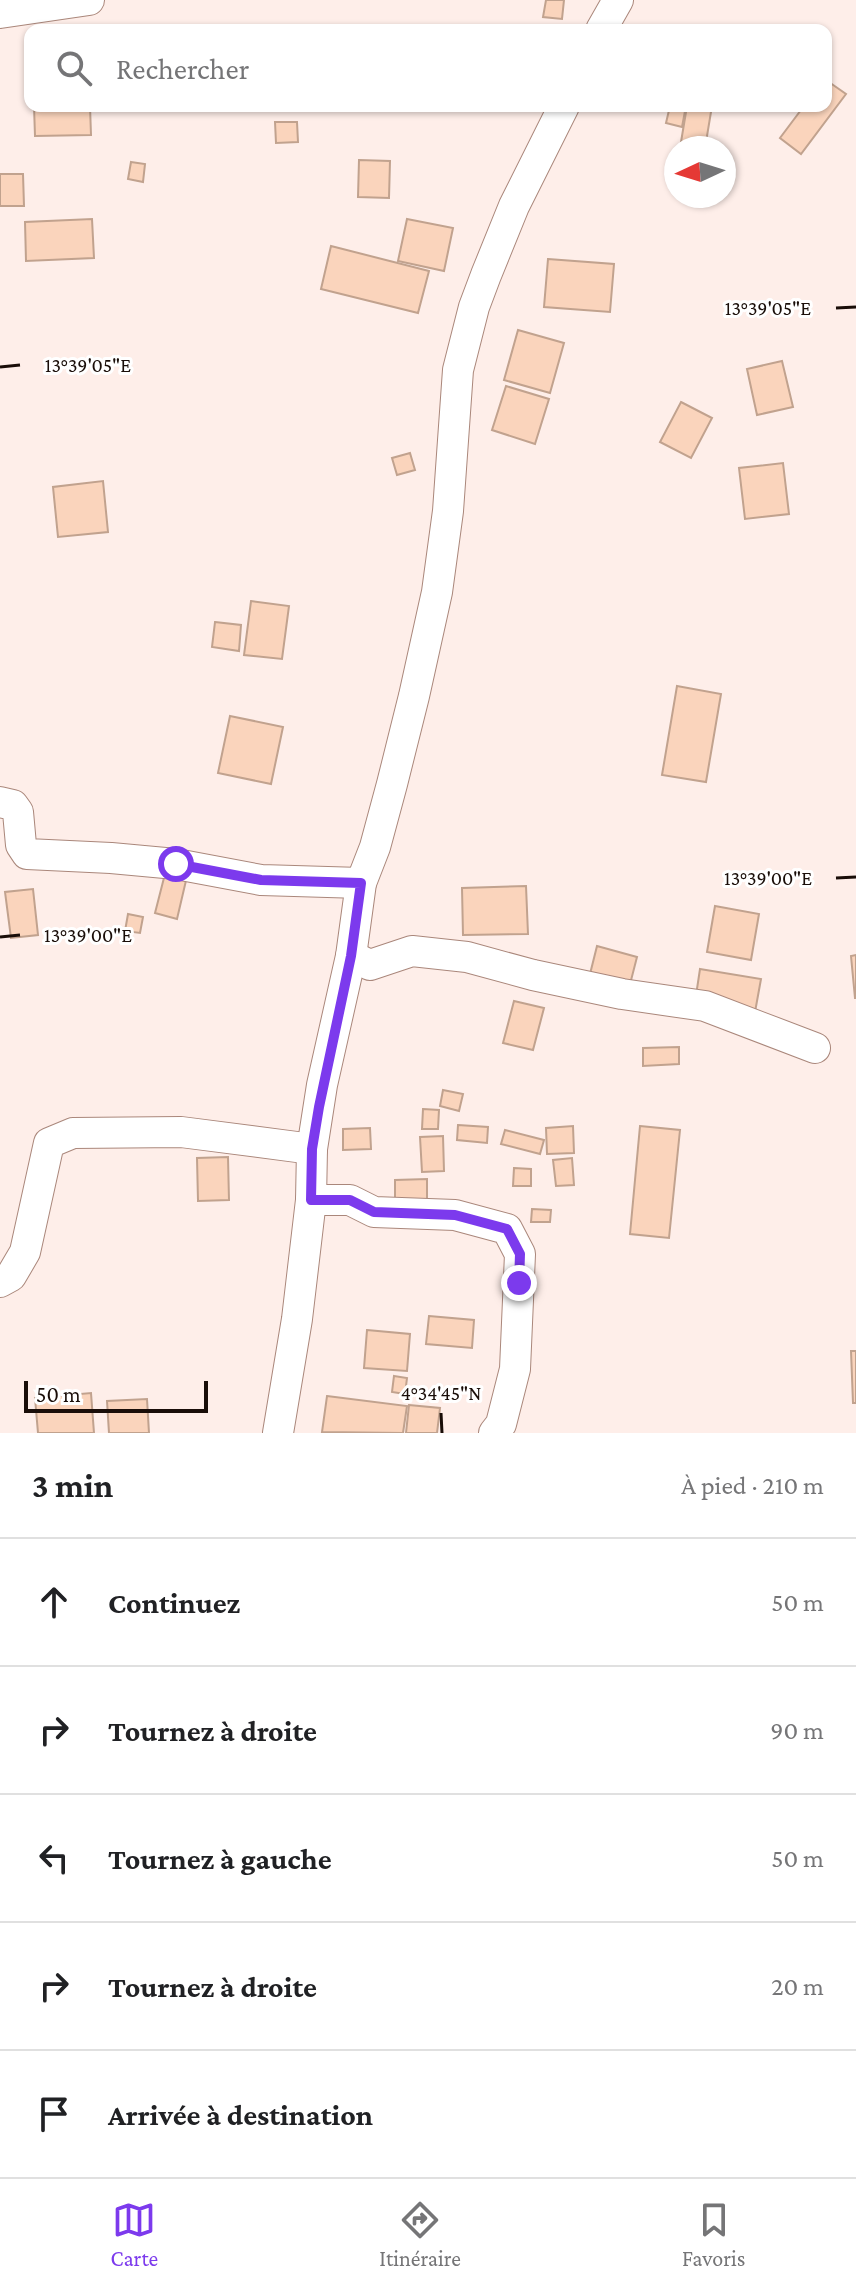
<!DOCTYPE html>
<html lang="fr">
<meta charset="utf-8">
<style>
body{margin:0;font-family:"Crimson Pro",serif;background:#f2f2f2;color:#202124}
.compass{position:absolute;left:664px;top:136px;width:72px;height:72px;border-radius:50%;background:#fff;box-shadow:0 2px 6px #0004;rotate:266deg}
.scale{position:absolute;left:24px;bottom:20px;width:184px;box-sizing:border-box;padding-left:8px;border:4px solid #190d08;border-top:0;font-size:22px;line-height:28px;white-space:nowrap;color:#190d08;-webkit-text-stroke:6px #fff;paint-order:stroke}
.stop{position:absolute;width:24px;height:24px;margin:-18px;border:6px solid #7c3aed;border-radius:50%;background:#fff}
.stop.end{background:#7c3aed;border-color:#fff;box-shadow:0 2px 8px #0008}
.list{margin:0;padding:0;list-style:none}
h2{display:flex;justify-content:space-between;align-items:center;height:104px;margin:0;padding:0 32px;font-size:34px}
h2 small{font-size:26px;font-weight:400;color:#757577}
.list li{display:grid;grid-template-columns:52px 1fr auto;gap:24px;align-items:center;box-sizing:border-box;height:128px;padding:0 32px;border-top:2px solid #e0e0e0}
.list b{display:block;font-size:30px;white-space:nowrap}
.list em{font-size:26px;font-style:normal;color:#757577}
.icon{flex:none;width:44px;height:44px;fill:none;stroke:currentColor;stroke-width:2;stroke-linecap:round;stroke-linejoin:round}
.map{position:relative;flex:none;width:856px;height:1433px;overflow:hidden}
.search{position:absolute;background:#fff;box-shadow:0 2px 6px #0004;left:24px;right:24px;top:24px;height:88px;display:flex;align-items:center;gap:20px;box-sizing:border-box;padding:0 28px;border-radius:16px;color:#757577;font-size:30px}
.sheet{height:744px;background:#fff}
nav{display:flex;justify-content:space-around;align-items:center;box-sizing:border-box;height:112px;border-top:2px solid #e0e0e0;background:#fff;font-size:22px;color:#757577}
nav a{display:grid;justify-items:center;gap:4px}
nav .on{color:#7c3aed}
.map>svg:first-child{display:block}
</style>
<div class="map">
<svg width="856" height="1433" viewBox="0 0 856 1433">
<rect width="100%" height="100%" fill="#feeee9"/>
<g fill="#fad4bc" stroke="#c1a28e" stroke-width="2">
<polygon points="546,0 564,0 562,19 543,17"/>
<polygon points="826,80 846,94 801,154 780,138 804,106 826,106"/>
<polygon points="34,106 90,106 91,135 35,136"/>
<polygon points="670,106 686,106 682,127 666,123"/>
<polygon points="687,106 712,106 705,148 680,148"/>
<polygon points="275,122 297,122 298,142 276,143"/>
<polygon points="359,160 390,161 389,198 358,197"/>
<polygon points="131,162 145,164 143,182 128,179"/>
<polygon points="0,174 23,174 24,206 0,206"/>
<polygon points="92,219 94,258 26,261 25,222"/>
<polygon points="407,219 453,228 444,271 398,261"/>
<polygon points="331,246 429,271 418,313 321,289"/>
<polygon points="548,259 614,264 610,312 544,307"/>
<polygon points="518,330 564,343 550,393 504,380"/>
<polygon points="782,361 793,407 757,415 747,369"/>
<polygon points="506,386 549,399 535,444 492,430"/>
<polygon points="681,402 712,418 691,458 660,442"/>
<polygon points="410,453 415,470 397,475 392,458"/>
<polygon points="783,463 789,514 745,519 739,468"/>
<polygon points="103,481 108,532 58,537 53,487"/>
<polygon points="251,601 289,606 282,659 244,655"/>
<polygon points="215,622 241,625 239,651 212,647"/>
<polygon points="677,686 721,694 706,782 662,775"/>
<polygon points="230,716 283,727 271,784 218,773"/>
<polygon points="167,866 188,872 177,919 155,913"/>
<polygon points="526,886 528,934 463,935 462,888"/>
<polygon points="33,889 38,935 11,938 5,892"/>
<polygon points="715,906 759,914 751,960 707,952"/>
<polygon points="128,914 143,917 140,933 125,931"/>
<polygon points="597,946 637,957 628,992 588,982"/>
<polygon points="856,955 856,998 855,998 851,956"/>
<polygon points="700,969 761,979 755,1012 695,1002"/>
<polygon points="514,1001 544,1008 533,1050 503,1043"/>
<polygon points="679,1047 679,1064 643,1066 643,1048"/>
<polygon points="443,1090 463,1094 459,1111 440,1106"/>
<polygon points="423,1109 439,1110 438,1129 422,1129"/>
<polygon points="458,1125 488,1127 487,1143 457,1140"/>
<polygon points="573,1126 574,1153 547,1154 546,1128"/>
<polygon points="640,1126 680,1130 669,1238 630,1234"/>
<polygon points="370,1128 371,1149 343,1150 343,1129"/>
<polygon points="505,1130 544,1140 540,1154 501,1144"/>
<polygon points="443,1136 444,1171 422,1172 420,1137"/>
<polygon points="228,1157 229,1200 198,1201 197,1158"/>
<polygon points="572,1158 574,1185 556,1186 553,1160"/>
<polygon points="514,1168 531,1169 531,1186 513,1186"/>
<polygon points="427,1179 427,1204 395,1204 395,1180"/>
<polygon points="532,1209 551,1210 550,1222 531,1222"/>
<polygon points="429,1316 474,1320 472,1348 426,1344"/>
<polygon points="367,1330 410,1334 407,1371 364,1368"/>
<polygon points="851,1351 856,1351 856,1403 853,1403"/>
<polygon points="394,1376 407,1378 405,1394 392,1392"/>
<polygon points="91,1393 94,1433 38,1433 35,1398"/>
<polygon points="327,1396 407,1406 403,1433 322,1432"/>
<polygon points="147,1399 149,1433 109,1433 107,1401"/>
<polygon points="409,1405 440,1408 437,1433 406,1433"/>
</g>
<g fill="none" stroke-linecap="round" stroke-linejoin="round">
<g stroke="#aa877b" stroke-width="32">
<g id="minor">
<polyline points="0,13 89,0"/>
<polyline points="601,30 618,0"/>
<polyline points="0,802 13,805 18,812 21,845 27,854 111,858 176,864 261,880 361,883"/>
<polyline points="351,956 370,965 412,951 467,957 533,975 622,994 705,1006 815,1048"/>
<polyline points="311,1200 350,1200 374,1212 455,1215 507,1229 520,1254 515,1369 501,1424 494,1433"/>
<polyline points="0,1282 11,1276 25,1252 49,1143 73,1133 181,1132 312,1149"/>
<polyline points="278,1433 297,1319 311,1200 312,1149 322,1085 351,956 361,883 375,847 392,784 414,696 437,592 448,511 458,370 474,307 486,275 514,206 564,106"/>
</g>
</g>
<use href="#minor" stroke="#fff" stroke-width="30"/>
</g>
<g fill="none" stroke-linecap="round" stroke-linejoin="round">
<polyline stroke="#7c3aed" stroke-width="10" points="176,864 261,880 361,883 351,956 319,1107 312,1149 311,1200 350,1200 374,1212 455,1215 507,1229 520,1254 519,1283"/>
</g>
<path fill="none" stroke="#190d08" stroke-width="3" d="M836,308L856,307M0,367L20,365M836,878L856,877M0,937L20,935M441,1413L442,1433"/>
<g font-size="20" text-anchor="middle" fill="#190d08" stroke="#fff" stroke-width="6" stroke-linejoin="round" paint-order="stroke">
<text x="768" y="315">13°39'05"E</text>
<text x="88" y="372">13°39'05"E</text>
<text x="768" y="885">13°39'00"E</text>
<text x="88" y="942">13°39'00"E</text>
<text x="441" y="1400">4°34'45"N</text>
</g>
</svg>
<svg class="compass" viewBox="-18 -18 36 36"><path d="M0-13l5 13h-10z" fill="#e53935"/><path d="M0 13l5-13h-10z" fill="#757577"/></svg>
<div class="scale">50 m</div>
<div class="stop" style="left:176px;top:864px"></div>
<div class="stop end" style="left:519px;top:1283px"></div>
<div class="search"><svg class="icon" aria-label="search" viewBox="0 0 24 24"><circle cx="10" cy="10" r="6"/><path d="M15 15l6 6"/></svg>Rechercher</div>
</div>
<section class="sheet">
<h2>3 min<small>À pied · 210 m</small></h2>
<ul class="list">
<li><svg class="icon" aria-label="ahead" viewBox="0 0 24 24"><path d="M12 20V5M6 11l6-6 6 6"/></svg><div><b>Continuez</b></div><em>50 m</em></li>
<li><svg class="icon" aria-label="right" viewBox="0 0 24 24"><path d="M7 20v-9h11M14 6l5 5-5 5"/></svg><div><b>Tournez à droite</b></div><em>90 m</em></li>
<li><svg class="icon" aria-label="left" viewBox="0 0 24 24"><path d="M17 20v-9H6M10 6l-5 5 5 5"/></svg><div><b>Tournez à gauche</b></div><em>50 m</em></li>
<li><svg class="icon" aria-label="right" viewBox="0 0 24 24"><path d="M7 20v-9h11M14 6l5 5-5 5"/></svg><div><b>Tournez à droite</b></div><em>20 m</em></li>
<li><svg class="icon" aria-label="arrive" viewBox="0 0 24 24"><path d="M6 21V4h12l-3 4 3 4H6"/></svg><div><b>Arrivée à destination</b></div></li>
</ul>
</section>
<nav>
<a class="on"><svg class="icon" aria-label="map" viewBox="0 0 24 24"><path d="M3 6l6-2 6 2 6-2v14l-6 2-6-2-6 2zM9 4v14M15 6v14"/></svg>Carte</a>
<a><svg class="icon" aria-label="directions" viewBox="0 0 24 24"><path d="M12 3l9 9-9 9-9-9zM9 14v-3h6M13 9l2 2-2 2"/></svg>Itinéraire</a>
<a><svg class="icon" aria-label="saved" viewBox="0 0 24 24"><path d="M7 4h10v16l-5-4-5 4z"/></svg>Favoris</a>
</nav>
